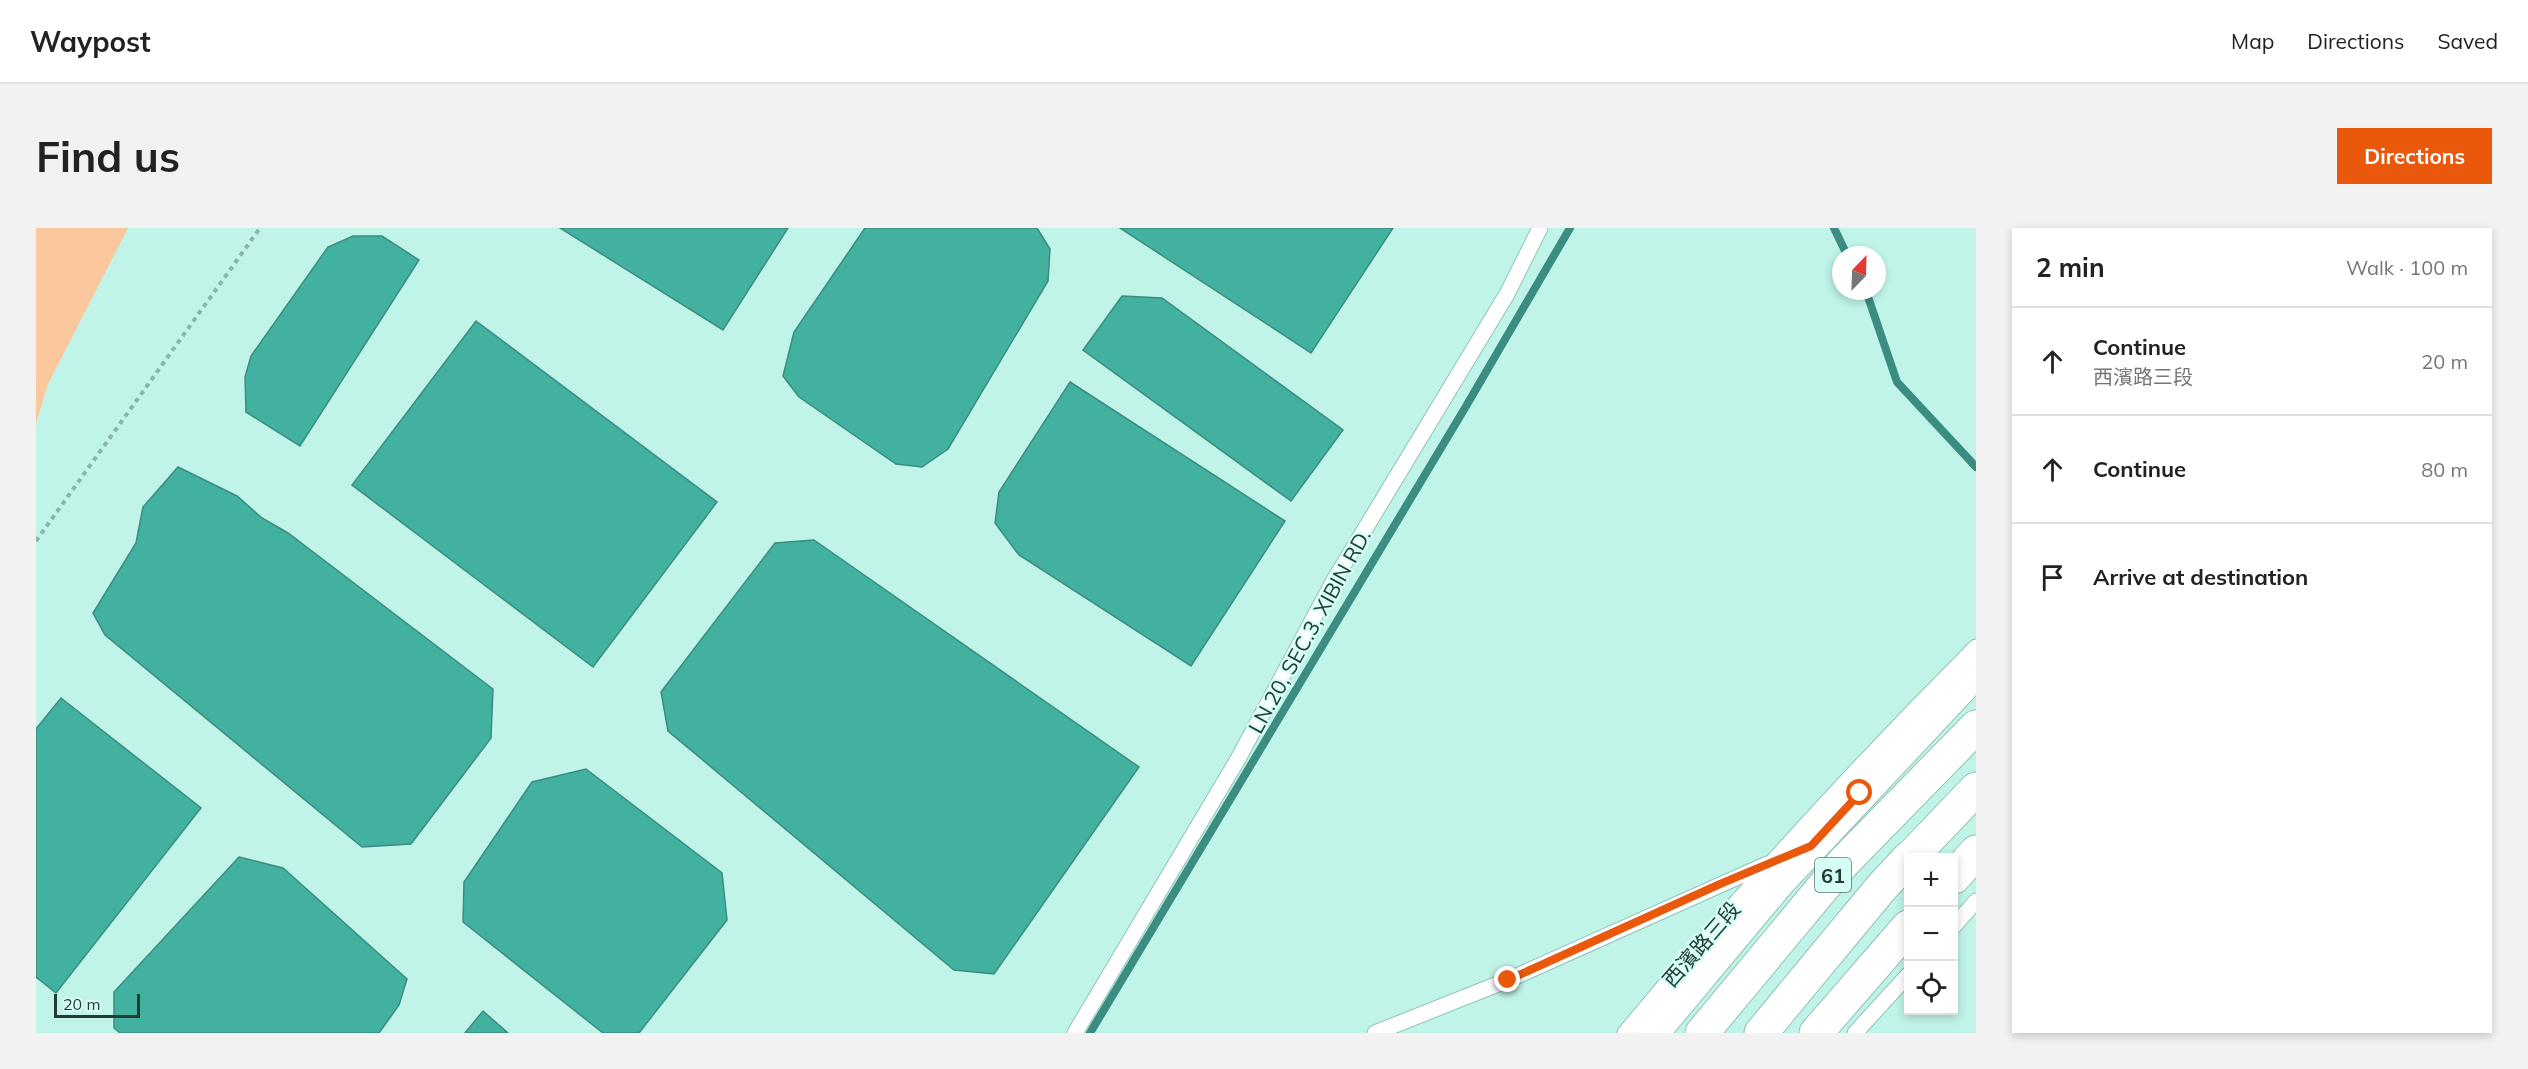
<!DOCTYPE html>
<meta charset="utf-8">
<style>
body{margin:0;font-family:Mulish,"Noto Sans TC",sans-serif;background:#f2f2f2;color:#222}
.controls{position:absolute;right:18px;bottom:18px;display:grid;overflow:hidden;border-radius:0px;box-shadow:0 3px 9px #0003}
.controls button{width:54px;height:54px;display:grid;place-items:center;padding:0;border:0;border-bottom:2px solid #e0e0e0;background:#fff;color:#222;font:30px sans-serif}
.compass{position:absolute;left:1796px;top:18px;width:54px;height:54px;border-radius:50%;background:#fff;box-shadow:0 3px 9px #0003;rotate:23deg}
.scale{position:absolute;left:18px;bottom:15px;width:86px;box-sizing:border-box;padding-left:6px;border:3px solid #253a36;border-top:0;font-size:16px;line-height:21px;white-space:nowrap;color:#253a36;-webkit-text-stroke:4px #d5fff6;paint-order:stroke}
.stop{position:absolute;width:18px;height:18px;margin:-14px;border:4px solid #ea580c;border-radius:50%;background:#fff}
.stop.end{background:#ea580c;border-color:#fff;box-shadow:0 2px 6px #0008}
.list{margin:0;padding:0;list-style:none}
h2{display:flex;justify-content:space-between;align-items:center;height:78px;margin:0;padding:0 24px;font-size:26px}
h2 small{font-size:20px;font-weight:400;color:#767676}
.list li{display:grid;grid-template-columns:39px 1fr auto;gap:18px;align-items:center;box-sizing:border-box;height:108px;padding:0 24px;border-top:2px solid #e0e0e0}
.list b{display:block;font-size:22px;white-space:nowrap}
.list p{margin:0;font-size:20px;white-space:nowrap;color:#767676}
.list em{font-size:20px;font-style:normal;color:#767676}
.icon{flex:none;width:33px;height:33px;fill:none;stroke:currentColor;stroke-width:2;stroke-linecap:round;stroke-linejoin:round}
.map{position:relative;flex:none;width:1940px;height:805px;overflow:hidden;border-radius:0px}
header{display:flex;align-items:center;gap:36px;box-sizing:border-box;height:84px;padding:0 30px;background:#fff;border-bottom:2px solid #e0e0e0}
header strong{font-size:28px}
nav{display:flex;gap:33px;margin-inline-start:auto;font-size:21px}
.intro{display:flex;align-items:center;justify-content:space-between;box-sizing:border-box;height:144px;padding:0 36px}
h1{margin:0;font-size:42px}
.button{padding:15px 27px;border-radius:0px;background:#ea580c;color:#fff;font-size:21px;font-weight:700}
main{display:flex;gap:36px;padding:0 36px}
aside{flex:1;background:#fff;border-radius:0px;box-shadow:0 3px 9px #0003}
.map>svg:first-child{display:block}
</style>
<header>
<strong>Waypost</strong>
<nav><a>Map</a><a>Directions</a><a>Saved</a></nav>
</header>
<div class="intro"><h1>Find us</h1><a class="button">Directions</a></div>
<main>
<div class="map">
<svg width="1940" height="805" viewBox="0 0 1940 805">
<rect width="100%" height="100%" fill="#c0f4e9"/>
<polygon fill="#fbc79d" points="0,0 92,0 12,156 0,195"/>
<g fill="#43b19f" stroke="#3a8d80" stroke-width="1.5">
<polygon points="524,0 752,0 687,102"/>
<polygon points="829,0 1001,0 1014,21 1012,53 912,221 886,239 860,236 763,169 747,148 758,104"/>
<polygon points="1084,0 1357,0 1275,125"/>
<polygon points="317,8 346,8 383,32 264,218 210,184 209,149 215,128 292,19"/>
<polygon points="1086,68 1126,70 1307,202 1255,273 1047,122"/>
<polygon points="440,93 681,274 557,439 316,257"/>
<polygon points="1034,154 1249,293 1155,438 983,327 959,295 963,264"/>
<polygon points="142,239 201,268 226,290 252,305 457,461 455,510 375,616 326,619 69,407 57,385 100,315 107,279"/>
<polygon points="778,312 1103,539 958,746 918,742 632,503 625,464 739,315"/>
<polygon points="25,470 165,580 20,765 0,749 0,501"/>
<polygon points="550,541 686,645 691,692 603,805 567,805 427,694 428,654 496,554"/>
<polygon points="203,629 247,640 371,751 363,777 343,805 84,805 78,800 78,764"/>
<polygon points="447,783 472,805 429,805"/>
</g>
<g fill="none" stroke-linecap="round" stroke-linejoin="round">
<g stroke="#3a8d80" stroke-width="8">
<polyline points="1798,0 1811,27"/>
<polyline points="1830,63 1861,154 1940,239"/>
<polyline points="1054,805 1429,180 1534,0"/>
</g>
<g stroke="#90c3b8" stroke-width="17">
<g id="lane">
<polyline points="1918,698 1940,673"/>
<polyline points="1039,805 1202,531 1297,354 1471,66 1504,0"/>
<polyline points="1339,805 1472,752 1731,636"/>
<path d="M1589,805C1700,671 1817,542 1940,419"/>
<polyline points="1819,805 1872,747"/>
</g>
</g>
<g stroke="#90c3b8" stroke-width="35">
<g id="primary">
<polyline points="1918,649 1940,624"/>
<polyline points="1616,805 1742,654 1940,443"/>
<polyline points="1780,805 1872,699"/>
</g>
</g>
<g stroke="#90c3b8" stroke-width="35">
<g id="highway">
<polyline points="1874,630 1940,561"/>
<polyline points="1666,805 1808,634 1940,499"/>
<polyline points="1725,805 1845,660 1872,631"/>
</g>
</g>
<polyline stroke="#8bb4ab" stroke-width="4" stroke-dasharray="4.5 4.5" stroke-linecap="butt" points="0,313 224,0"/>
<use href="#lane" stroke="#fff" stroke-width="15"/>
<use href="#primary" stroke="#fff" stroke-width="33"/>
<use href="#highway" stroke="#fff" stroke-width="33"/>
</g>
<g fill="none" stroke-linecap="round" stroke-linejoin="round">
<polyline stroke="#ea580c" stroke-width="8" points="1472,752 1684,656 1775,618 1824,565"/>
</g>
<g text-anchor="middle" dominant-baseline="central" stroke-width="4.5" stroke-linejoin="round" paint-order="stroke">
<rect fill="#d5fff6" stroke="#5a7570" stroke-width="1.5" x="1779" y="630" width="36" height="34" rx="4.5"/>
<g font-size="20" font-weight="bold" fill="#253a36">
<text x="1797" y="647">61</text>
</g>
<g font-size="21" fill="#253a36" stroke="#d5fff6">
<text transform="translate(1273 403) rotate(-61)">LN.20, SEC.3, XIBIN RD.</text>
<text transform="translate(1665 716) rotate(-49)">西濱路三段</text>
</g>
</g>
</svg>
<div class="controls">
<button>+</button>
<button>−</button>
<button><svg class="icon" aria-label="locate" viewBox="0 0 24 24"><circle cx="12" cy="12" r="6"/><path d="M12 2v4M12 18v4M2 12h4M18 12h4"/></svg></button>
</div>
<svg class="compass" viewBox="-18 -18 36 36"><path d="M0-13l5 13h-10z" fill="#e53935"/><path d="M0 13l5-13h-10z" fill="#767676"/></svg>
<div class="scale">20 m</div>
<div class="stop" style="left:1824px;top:565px"></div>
<div class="stop end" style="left:1472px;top:752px"></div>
</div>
<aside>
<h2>2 min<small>Walk · 100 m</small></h2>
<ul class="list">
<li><svg class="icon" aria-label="ahead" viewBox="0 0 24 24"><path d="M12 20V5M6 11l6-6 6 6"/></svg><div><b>Continue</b><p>西濱路三段</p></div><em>20 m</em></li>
<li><svg class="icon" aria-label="ahead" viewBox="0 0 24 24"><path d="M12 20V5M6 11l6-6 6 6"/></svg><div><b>Continue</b></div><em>80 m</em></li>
<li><svg class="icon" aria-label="arrive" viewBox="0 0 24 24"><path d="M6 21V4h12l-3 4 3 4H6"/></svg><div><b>Arrive at destination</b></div></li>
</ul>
</aside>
</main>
